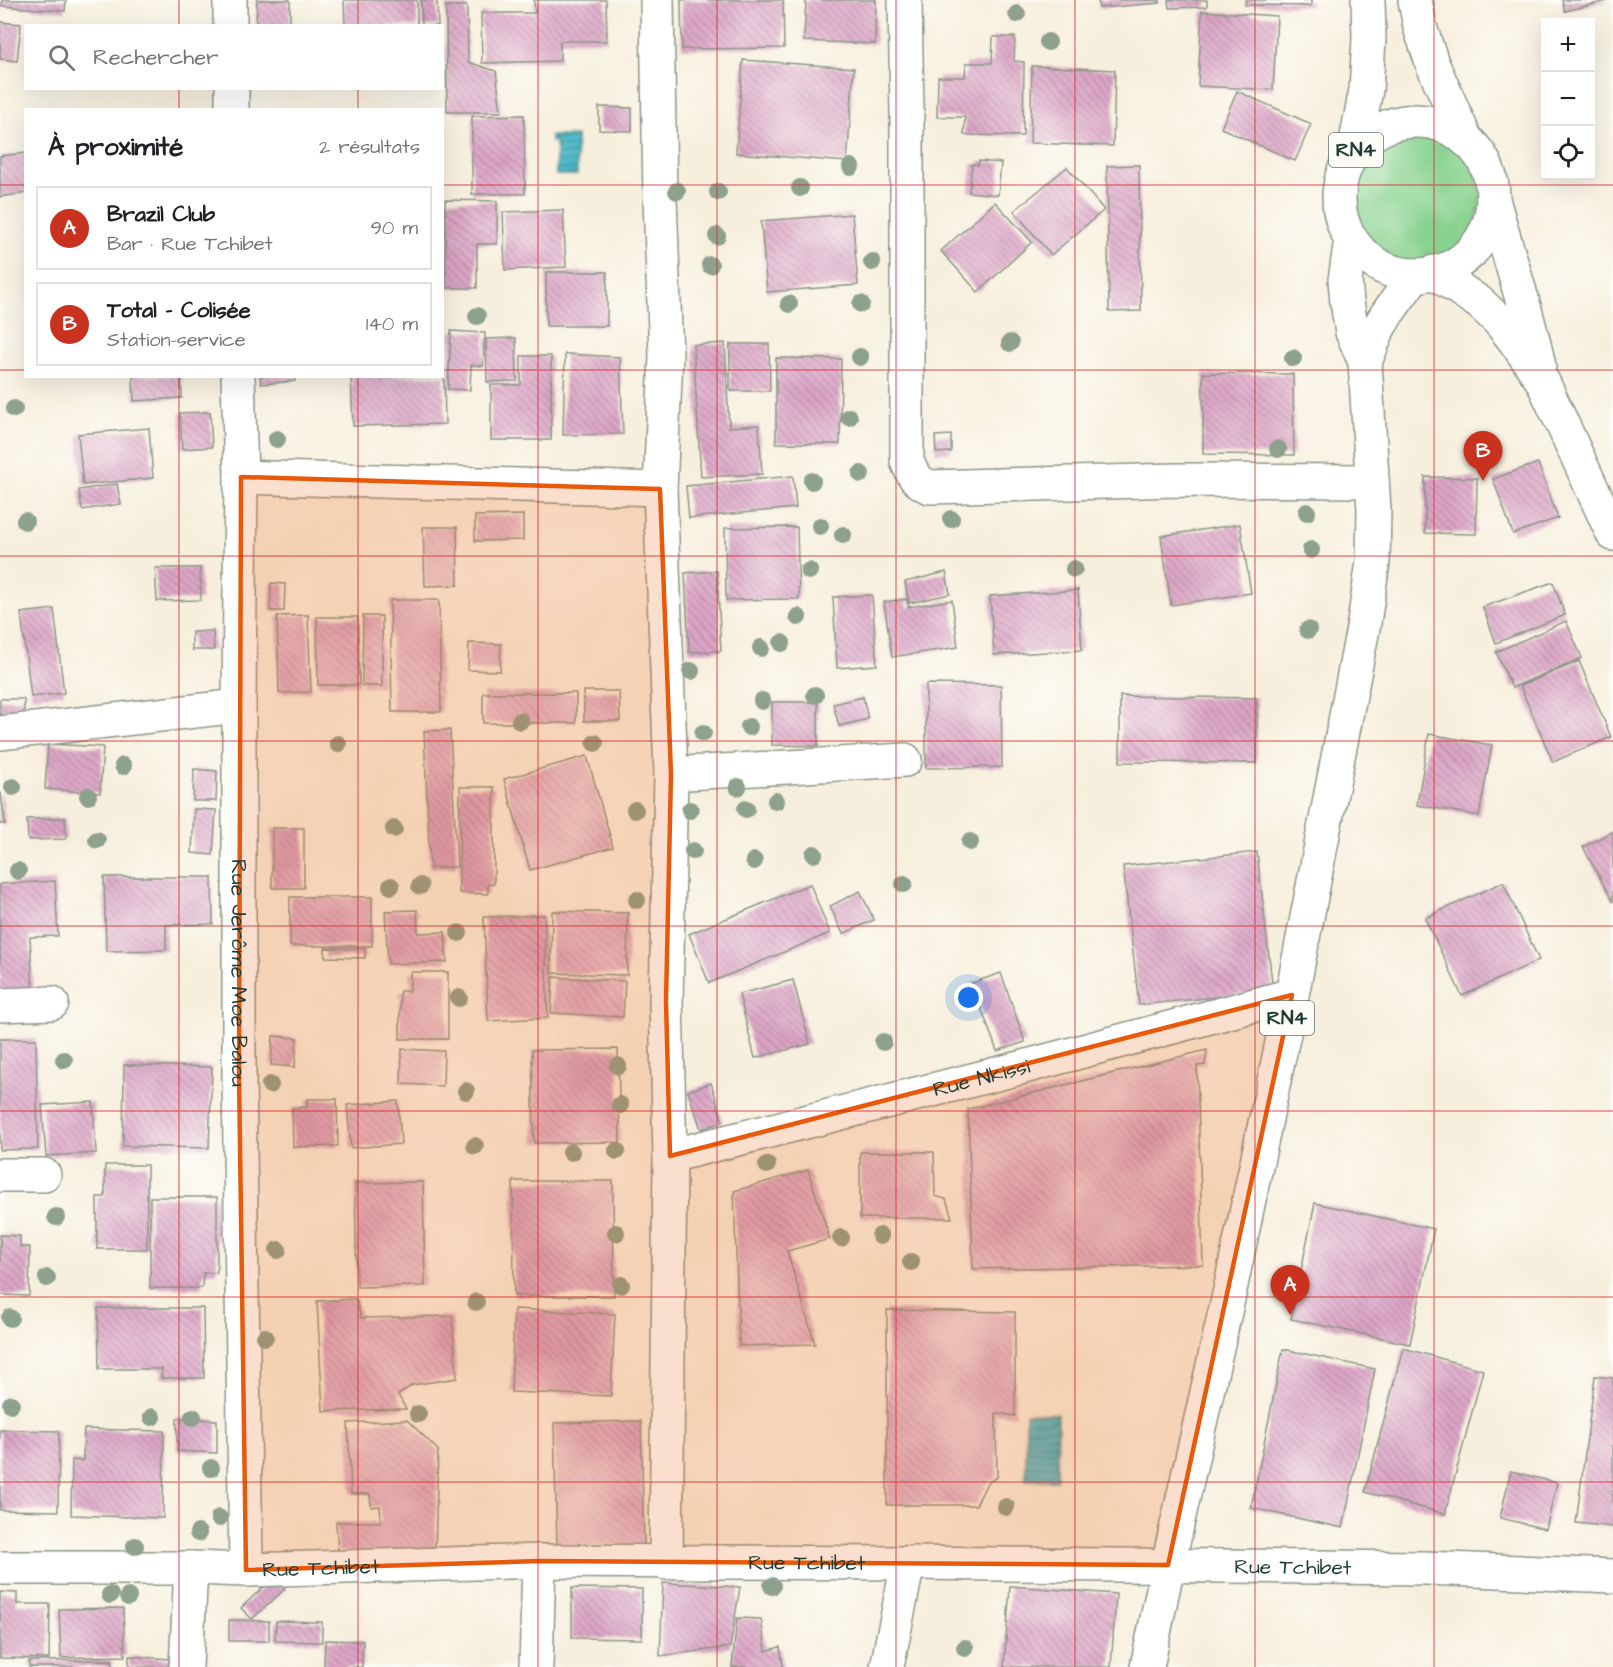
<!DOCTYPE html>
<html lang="fr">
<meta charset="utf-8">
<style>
body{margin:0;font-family:"Architects Daughter",sans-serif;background:#f2f2f2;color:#202124}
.controls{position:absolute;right:18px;top:18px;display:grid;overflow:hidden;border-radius:0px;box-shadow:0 6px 24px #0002}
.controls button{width:54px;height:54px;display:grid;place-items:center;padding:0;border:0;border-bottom:2px solid #e0e0e0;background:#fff;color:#202124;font:30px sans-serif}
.you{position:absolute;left:969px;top:998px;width:21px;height:21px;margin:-15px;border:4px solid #fff;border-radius:50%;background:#1a73e8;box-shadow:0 0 0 9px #1a73e833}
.badge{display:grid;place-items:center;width:39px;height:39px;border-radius:50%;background:#c8321e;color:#fff;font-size:20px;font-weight:700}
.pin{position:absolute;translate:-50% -50px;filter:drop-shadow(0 2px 3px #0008)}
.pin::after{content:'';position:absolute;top:32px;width:21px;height:18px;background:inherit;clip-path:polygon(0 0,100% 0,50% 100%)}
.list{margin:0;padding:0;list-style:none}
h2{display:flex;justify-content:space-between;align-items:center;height:78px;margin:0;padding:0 24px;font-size:26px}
h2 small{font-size:20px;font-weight:400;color:#757577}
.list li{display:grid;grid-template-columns:39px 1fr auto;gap:18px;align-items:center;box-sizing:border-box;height:84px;margin:0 12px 12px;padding:0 12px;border:2px solid #e0e0e0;border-radius:0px}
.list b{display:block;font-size:22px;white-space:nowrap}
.list p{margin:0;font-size:20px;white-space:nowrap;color:#757577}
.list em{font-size:20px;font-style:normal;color:#757577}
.icon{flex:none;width:33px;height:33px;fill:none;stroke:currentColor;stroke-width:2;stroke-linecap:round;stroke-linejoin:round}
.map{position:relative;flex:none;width:1613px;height:1667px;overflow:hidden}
.search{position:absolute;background:#fff;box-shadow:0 6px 24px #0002;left:24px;top:24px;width:420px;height:66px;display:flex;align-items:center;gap:15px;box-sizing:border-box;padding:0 21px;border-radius:0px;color:#757577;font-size:22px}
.panel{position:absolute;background:#fff;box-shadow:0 6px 24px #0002;left:24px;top:108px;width:420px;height:270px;border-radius:0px}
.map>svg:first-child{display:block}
</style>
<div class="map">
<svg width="1613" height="1667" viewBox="0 0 1613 1667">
<defs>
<pattern id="water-rules" width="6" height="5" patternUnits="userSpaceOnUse" patternTransform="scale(1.5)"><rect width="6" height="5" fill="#4ab6c6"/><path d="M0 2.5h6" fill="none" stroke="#3d95a2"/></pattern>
<pattern id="building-back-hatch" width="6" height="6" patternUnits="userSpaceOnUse" patternTransform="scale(1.5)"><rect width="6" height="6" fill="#dda6c7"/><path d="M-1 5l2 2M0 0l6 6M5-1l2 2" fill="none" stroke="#b388a2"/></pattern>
</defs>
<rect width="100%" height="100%" fill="#fdfcf7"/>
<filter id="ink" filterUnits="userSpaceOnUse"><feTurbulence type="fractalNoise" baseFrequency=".0167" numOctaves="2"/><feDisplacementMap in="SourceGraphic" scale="12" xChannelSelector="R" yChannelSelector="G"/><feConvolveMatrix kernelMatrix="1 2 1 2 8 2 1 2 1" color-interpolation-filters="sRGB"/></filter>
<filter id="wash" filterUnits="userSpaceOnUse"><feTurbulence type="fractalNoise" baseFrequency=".008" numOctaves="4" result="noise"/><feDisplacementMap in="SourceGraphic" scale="24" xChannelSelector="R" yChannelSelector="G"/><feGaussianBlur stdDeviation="1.35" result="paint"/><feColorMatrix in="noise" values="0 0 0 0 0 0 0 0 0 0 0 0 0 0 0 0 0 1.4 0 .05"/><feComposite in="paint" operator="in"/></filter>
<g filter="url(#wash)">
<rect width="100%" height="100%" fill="#f7efdd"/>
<circle fill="#87d28f" stroke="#538862" stroke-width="1.5" cx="1413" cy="198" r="67"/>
<g fill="url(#water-rules)" stroke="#347a7d" stroke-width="1.5">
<polygon points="551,136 576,136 577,175 556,175 556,142 551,142"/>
<polygon points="1026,1413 1058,1414 1057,1480 1026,1480"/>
</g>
<g id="blocks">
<g fill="url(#building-back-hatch)">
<polygon points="2,0 66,0 65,11 2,6"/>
<polygon points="257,0 290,0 290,26 256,26"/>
<polygon points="344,0 417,0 417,26 345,26"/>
<polygon points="421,0 437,0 438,26 422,26"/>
<polygon points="534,0 606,0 607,41 560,41 560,61 482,63 481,13 535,13"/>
<polygon points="681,0 783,0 784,48 682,49"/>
<polygon points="806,0 876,0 875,44 804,41"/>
<polygon points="1098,0 1159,0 1160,3 1099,8"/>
<polygon points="1168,0 1207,0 1207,7 1169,8"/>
<polygon points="1246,0 1311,0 1311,6 1245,5"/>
<polygon points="1562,0 1606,0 1607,1 1565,11"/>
<polygon points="446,6 467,6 468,62 496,71 501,112 447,112"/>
<polygon points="1202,11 1277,16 1273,90 1198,86"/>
<polygon points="0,22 21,24 17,61 0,59"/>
<polygon points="993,37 1015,37 1014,61 1024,62 1023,136 964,135 965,117 937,117 938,77 965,77 966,63 992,63"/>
<polygon points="743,60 854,68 847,162 736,153"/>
<polygon points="1032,66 1115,70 1113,146 1030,143"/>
<polygon points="1237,91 1311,124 1295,161 1221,128"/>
<polygon points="599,107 632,108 632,131 599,130"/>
<polygon points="524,115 525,194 472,194 472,116"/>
<polygon points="26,153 26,193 0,197 0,156"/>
<polygon points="979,161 1001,163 998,195 969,192 972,164 978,165"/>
<polygon points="1139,165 1141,311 1109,312 1107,166"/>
<polygon points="1067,167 1104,210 1051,255 1014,211"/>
<polygon points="445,200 497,201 497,244 477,244 477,288 446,288"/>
<polygon points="995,202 1032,242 978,292 941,251"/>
<polygon points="563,210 566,267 505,270 503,212"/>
<polygon points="852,214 858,285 767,292 761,221"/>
<rect x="546" y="272" width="61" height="54"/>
<polygon points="451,331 485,333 483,366 471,365 470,390 448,389"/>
<polygon points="516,338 517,381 487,382 486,339"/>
<polygon points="725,343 729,427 759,425 762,474 701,477 693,345"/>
<polygon points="730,344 769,344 770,391 730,391"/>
<polygon points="565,354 620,357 623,434 563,435"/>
<polygon points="521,356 551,356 551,440 491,440 491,385 521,385"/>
<polygon points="776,358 841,359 840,444 776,443"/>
<polygon points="1203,373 1293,374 1294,455 1203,454"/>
<polygon points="133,376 181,376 182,398 134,401"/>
<polygon points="260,376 295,376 295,381 261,384"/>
<polygon points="351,376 444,376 445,424 353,426"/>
<polygon points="210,412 212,447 182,449 180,413"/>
<polygon points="149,428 153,478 83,485 78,434"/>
<polygon points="951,435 951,452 936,453 935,436"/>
<polygon points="1538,463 1558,518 1513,534 1493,479"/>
<polygon points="793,476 796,508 689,518 686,486"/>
<polygon points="1425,477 1477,478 1476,534 1425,533"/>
<polygon points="117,484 121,504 82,510 79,490"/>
<polygon points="523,515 523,540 475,541 475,516"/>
<polygon points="1240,524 1251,593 1171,605 1161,536"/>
<polygon points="423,527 457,527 458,585 425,586"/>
<polygon points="797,527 799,599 726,600 725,528"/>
<polygon points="155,568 200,568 201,600 157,601"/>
<polygon points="717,571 721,651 689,652 685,573"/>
<polygon points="946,572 950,594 909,603 905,582"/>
<polygon points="1553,582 1565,615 1496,643 1483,607"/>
<polygon points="271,583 285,584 284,611 270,611"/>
<polygon points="1078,590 1082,650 994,655 990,596"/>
<polygon points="872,595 877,665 837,668 833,597"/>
<polygon points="907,599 908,607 952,600 958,647 892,657 884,602"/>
<polygon points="390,600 439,600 441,712 392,712"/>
<polygon points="54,609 64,693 31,697 21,613"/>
<polygon points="308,615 311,692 279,693 277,616"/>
<polygon points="363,616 382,616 382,686 362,686"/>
<polygon points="317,617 358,617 359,685 318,685"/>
<polygon points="1566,621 1582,658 1512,688 1496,652"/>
<polygon points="213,631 214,650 192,650 192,632"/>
<polygon points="469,643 501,644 500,671 468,670"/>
<polygon points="1579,661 1611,737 1553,762 1520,686"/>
<polygon points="926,684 1001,685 1002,767 926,768"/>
<polygon points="584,691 619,691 620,721 584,721"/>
<rect x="483" y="693" width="93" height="30"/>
<polygon points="1120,696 1257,698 1257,763 1120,762"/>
<polygon points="863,697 868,719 839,726 833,704"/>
<polygon points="0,699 24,699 24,725 0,724"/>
<polygon points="772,702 818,702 818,746 772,745"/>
<polygon points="450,730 457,867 430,868 424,731"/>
<polygon points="1429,734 1492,745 1479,816 1417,805"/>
<polygon points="48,744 103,747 100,793 45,789"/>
<polygon points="587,756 613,847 530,870 504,779"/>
<polygon points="194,769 217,771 216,801 193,801"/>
<polygon points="460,787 494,787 494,884 488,884 488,894 459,893"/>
<polygon points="0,793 1,793 5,824 0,824"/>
<polygon points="194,809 216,810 213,855 192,853"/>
<polygon points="65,818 66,839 28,840 27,819"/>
<rect x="272" y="828" width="32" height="60"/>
<polygon points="1613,831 1613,902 1583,847"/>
<polygon points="1257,852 1273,991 1139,1005 1123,866"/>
<polygon points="104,877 212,877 213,924 166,925 166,950 106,951"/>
<polygon points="55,881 58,936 30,937 33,990 0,991 0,884"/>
<polygon points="1503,882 1539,960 1462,996 1425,918"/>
<polygon points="810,884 830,933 709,983 689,934"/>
<polygon points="860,891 874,920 843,934 830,906"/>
<rect x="290" y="897" width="82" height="49"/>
<polygon points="417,910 418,933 445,932 447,962 388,964 385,911"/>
<polygon points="552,911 628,913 627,975 551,973"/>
<polygon points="544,915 548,1018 488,1021 484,917"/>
<polygon points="325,948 365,949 365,958 325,957"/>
<polygon points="410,972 448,972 448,1039 400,1039 400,991 410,991"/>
<polygon points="1001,973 1025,1042 997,1051 972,983"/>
<polygon points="553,977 625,981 623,1017 551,1013"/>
<polygon points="793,980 810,1044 755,1058 739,994"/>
<polygon points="273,1036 297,1038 295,1067 271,1065"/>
<polygon points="0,1039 36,1039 38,1149 0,1150"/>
<polygon points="402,1049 444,1051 443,1086 401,1084"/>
<polygon points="618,1049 620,1142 534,1143 532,1050"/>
<polygon points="1207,1050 1205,1065 1197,1066 1203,1265 973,1269 968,1109"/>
<polygon points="124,1065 212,1067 209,1148 123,1146"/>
<polygon points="711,1083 723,1122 701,1129 688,1091"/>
<polygon points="307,1099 337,1099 338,1146 293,1147 292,1108 307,1107"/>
<polygon points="398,1101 401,1144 351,1148 347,1105"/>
<polygon points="93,1102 96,1153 46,1156 42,1105"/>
<polygon points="860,1152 934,1152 935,1196 946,1199 952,1218 860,1218"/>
<polygon points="105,1165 147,1165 147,1249 97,1249 97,1197 105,1197"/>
<polygon points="808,1170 830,1239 787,1251 815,1344 739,1346 734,1191"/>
<polygon points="513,1181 613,1181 614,1296 514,1296"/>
<polygon points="423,1182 425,1286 357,1287 355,1183"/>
<polygon points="150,1197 217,1197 217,1273 203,1273 202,1288 150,1288"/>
<polygon points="1315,1203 1434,1229 1410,1344 1291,1319"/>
<polygon points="0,1235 20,1236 20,1247 30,1247 29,1296 0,1295"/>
<polygon points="356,1299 361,1318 452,1316 457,1378 412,1385 398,1395 406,1409 323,1411 317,1301"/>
<polygon points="98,1308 203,1308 204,1378 161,1378 162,1369 99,1369"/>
<polygon points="514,1309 615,1314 611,1396 511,1392"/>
<polygon points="887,1310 1015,1312 1015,1416 996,1413 997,1477 987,1483 976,1505 887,1505"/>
<polygon points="1403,1348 1483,1370 1445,1514 1365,1492"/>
<polygon points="1283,1349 1375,1369 1343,1528 1251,1508"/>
<polygon points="1595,1376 1613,1378 1613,1527 1576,1523"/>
<polygon points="177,1418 217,1420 217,1453 177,1451"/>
<polygon points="407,1420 438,1450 435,1554 338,1552 336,1522 381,1522 380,1506 371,1507 370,1494 351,1494 348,1423"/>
<polygon points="641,1421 644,1545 557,1546 554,1423"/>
<polygon points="84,1429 164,1431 163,1518 71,1515 72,1460 83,1461"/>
<polygon points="0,1430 59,1431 58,1511 0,1510"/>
<polygon points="1511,1471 1557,1483 1546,1529 1500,1518"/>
<polygon points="274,1577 285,1589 252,1619 241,1608"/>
<polygon points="663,1583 740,1587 730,1647 660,1656"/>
<polygon points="1010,1586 1116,1594 1111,1667 1004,1667"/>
<polygon points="572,1588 642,1589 642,1639 572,1638"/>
<polygon points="0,1592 17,1593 17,1604 50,1604 49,1659 0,1658"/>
<polygon points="123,1608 125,1656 61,1658 59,1609"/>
<polygon points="737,1618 761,1619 766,1651 780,1647 783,1667 732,1667"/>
<polygon points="229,1620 269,1621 269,1641 229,1641"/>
<polygon points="276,1621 322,1622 322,1642 275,1641"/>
<polygon points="325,1640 363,1641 362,1667 324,1667"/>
<polygon points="129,1656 169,1659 168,1667 129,1667"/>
<polygon points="112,1660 112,1667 29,1667 29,1661"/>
</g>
</g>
</g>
<g filter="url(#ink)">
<use href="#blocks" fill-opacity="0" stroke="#8b9688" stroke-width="1.5"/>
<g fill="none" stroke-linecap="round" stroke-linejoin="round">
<g stroke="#8b9688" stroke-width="36">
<g id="minor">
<polyline points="230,0 230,26"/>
<polyline points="657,0 660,199 666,356 660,489 671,774 666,1001 670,1156 666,1563"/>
<path d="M905,0L907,115V461C912,474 916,482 930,487L1176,480L1372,481"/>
<polyline points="232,88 232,110"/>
<path id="s1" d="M238,376L241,477L239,706V1074L246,1570"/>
<polyline points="241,477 660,489"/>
<polyline points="0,733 239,706"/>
<polyline points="671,774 905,760"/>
<polyline points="0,1005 52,1003"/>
<path id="s2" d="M670,1156L1020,1068L1292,995"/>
<polyline points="0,1175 44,1175"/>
<path id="s3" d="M0,1568H191L246,1570L539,1561L908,1563L1425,1568L1613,1576"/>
<polyline points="186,1667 191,1568"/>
<polyline points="536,1667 539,1561"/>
<polyline points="887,1667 908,1563"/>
</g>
</g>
<g stroke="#8b9688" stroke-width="36">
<g id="tertiary">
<path d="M1493,199C1508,255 1527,309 1539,366"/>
<polyline points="1434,272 1480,303 1499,321 1515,341 1543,382 1613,534"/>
</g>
</g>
<g stroke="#8b9688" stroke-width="36">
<g id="trunk">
<polyline points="1415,0 1420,27 1432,63 1466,140"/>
<circle cx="1416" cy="198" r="77"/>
<polyline points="1354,152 1366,90 1369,39 1368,0"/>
<polyline points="1365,362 1379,327 1387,314 1415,275"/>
<polyline points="1147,1667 1168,1565 1230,1290 1292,995 1364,623 1373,562 1374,510 1365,362 1352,332 1347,302 1345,280 1351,239"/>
</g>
</g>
<use href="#minor" stroke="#fff" stroke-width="33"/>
<use href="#tertiary" stroke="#fff" stroke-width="33"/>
<use href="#trunk" stroke="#fff" stroke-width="33"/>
</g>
<g fill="#8ea18d">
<circle cx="1017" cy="14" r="9"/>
<circle cx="1048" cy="42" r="9"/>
<circle cx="851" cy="167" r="9"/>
<circle cx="800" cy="188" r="9"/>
<circle cx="677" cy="191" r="9"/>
<circle cx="718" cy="192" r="9"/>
<circle cx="717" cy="236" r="9"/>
<circle cx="872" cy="262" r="9"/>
<circle cx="710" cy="265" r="9"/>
<circle cx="789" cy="304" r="9"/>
<circle cx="861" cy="304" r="9"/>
<circle cx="477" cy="316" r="9"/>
<circle cx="1010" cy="343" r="9"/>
<circle cx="860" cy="357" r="9"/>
<circle cx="1293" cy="358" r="9"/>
<circle cx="14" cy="409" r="9"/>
<circle cx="849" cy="417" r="9"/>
<circle cx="277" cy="439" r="9"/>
<circle cx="1278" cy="449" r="9"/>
<circle cx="861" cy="474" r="9"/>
<circle cx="812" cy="481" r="9"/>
<circle cx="1307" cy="512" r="9"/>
<circle cx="951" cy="519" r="9"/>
<circle cx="25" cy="521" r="9"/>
<circle cx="820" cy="526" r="9"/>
<circle cx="843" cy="535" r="9"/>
<circle cx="1311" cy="550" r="9"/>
<circle cx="1074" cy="569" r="9"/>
<circle cx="809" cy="571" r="9"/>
<circle cx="798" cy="617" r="9"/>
<circle cx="1308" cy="630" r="9"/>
<circle cx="782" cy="643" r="9"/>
<circle cx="761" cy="648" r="9"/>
<circle cx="691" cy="671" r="9"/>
<circle cx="815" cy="695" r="9"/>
<circle cx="762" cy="701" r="9"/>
<circle cx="520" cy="721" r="9"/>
<circle cx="749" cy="727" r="9"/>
<circle cx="703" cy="733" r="9"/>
<circle cx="595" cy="743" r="9"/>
<circle cx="338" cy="744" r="9"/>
<circle cx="123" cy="766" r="9"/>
<circle cx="13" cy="787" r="9"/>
<circle cx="738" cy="787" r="9"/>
<circle cx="88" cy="796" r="9"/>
<circle cx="776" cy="801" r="9"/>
<circle cx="746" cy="809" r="9"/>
<circle cx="635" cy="810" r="9"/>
<circle cx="690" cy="810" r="9"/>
<circle cx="394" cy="829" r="9"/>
<circle cx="97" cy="840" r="9"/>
<circle cx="970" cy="842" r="9"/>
<circle cx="693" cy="851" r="9"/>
<circle cx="814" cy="854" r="9"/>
<circle cx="754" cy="861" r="9"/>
<circle cx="18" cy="871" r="9"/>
<circle cx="904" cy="884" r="9"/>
<circle cx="391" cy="886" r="9"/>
<circle cx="420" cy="886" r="9"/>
<circle cx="637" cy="900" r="9"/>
<circle cx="459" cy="933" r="9"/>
<circle cx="459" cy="998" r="9"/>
<circle cx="883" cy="1042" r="9"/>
<circle cx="64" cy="1060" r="9"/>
<circle cx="618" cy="1066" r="9"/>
<circle cx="270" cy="1085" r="9"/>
<circle cx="466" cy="1091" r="9"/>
<circle cx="620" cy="1105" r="9"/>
<circle cx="475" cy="1146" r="9"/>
<circle cx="617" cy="1151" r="9"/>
<circle cx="571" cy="1152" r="9"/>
<circle cx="767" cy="1165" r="9"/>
<circle cx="56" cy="1217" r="9"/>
<circle cx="616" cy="1233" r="9"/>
<circle cx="880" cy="1236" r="9"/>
<circle cx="841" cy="1238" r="9"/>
<circle cx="278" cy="1250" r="9"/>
<circle cx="911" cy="1262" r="9"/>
<circle cx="47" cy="1278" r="9"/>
<circle cx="621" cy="1285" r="9"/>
<circle cx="476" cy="1302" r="9"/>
<circle cx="10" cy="1318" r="9"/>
<circle cx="265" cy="1337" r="9"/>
<circle cx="11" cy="1404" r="9"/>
<circle cx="418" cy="1414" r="9"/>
<circle cx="152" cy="1417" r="9"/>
<circle cx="193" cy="1417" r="9"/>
<circle cx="211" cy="1468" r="9"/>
<circle cx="1006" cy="1507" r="9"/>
<circle cx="219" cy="1518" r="9"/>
<circle cx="198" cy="1533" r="9"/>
<circle cx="135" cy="1546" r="9"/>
<circle cx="772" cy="1586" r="9"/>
<circle cx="110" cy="1595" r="9"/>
<circle cx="128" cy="1597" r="9"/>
<circle cx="965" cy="1648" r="9"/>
</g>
</g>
<path fill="#e8590c" fill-opacity="0.2" stroke="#e8590c" stroke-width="4.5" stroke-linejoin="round" d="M241,477L660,489L671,774L666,1001L670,1156L1292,995L1168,1565L539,1561L246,1570L239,1074Z"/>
<path fill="none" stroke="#d62828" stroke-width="1.5" stroke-opacity="0.55" d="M179,0V26M358,0V26M538,0V1667M717,0V1667M896,0V1667M1075,0V1667M1255,0V1667M1434,0V1667M179,88V110M358,88V110M0,185H26M442,185H1613M0,370H26M442,370H1613M179,376V1667M358,376V1667M0,556H1613M0,741H1613M0,926H1613M0,1111H1613M0,1297H1613M0,1482H1613"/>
<g text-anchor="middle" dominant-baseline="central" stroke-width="6" stroke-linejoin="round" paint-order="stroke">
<g fill="#fdfcf7" stroke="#62766e" stroke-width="1.5">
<rect x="1329" y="133" width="54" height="34" rx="4.5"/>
<rect x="1260" y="1001" width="54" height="34" rx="4.5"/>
</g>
<g font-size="20" font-weight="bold" fill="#1f3d34">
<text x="1356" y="150">RN4</text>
<text x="1287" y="1018">RN4</text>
</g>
<g font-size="21" fill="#1f3d34" stroke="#fdfcf7">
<text stroke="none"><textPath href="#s1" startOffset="597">Rue Jerôme Moe Balou</textPath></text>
<text stroke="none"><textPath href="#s2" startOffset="321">Rue Nkissi</textPath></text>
<text stroke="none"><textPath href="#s3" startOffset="807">Rue Tchibet</textPath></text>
<text stroke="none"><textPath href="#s3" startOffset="1293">Rue Tchibet</textPath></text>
<text stroke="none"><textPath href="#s3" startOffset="321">Rue Tchibet</textPath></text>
</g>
</g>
</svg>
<div class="controls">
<button>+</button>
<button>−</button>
<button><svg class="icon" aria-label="locate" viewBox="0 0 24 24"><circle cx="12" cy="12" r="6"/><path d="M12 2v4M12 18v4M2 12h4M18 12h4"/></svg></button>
</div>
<div class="you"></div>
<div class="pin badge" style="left:1290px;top:1315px">A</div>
<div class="pin badge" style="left:1483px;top:481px">B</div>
<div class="search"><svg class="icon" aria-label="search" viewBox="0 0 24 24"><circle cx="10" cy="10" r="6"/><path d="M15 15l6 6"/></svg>Rechercher</div>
<section class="panel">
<h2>À proximité<small>2 résultats</small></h2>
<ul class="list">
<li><span class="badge">A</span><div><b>Brazil Club</b><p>Bar · Rue Tchibet</p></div><em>90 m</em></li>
<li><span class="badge">B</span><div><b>Total - Colisée</b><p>Station-service</p></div><em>140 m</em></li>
</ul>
</section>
</div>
